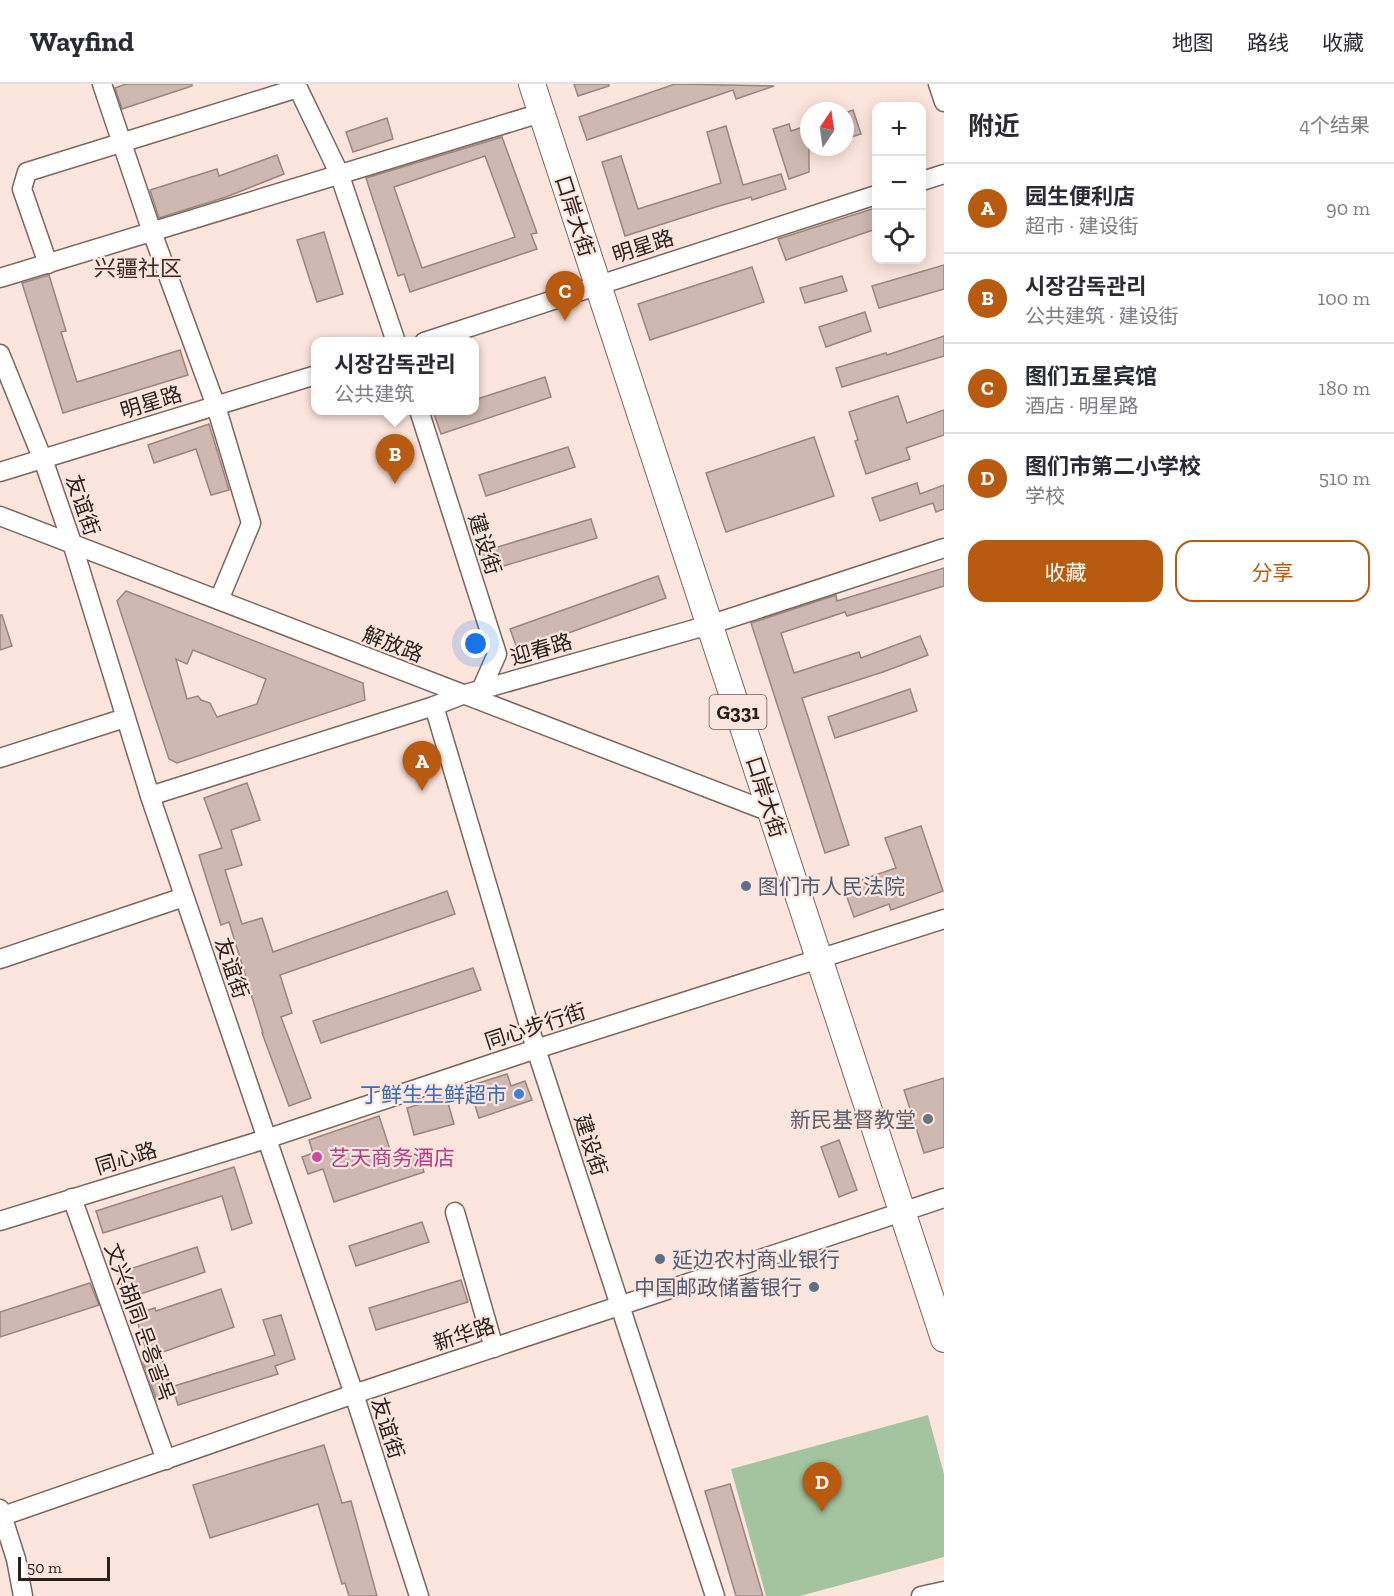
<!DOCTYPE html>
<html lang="zh">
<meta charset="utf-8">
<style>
body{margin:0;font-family:"Zilla Slab","Noto Sans SC","Noto Sans KR",serif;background:#f7f7f7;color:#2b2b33}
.controls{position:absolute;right:18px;top:18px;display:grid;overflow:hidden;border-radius:12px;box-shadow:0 3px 15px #0003}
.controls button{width:54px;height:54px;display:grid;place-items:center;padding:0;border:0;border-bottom:2px solid #e1e1e2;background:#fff;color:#2b2b33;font:30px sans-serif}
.compass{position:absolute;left:800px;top:18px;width:54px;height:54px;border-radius:50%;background:#fff;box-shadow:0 3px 15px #0003;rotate:13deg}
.scale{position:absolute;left:18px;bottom:15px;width:92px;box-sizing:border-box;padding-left:6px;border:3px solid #29211d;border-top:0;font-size:16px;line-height:21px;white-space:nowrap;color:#29211d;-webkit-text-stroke:4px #fce5dc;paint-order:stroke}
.you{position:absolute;left:476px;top:560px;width:21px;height:21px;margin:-15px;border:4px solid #fff;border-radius:50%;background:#1a73e8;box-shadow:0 0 0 9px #1a73e833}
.badge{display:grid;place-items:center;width:39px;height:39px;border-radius:50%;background:#b95a11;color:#fff;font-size:20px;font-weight:700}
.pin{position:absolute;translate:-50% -50px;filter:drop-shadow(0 2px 3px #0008)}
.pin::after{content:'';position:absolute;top:32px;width:21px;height:18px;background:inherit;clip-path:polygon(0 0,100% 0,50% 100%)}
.popup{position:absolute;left:311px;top:253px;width:168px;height:78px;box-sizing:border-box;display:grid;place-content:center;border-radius:12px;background:#fff;filter:drop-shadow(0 2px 4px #0005);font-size:20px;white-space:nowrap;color:#7c7c81}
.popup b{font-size:22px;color:#2b2b33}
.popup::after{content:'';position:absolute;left:50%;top:100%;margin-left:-12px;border:12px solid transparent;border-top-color:#fff}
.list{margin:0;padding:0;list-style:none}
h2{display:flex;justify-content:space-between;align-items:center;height:78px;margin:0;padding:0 24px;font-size:26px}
h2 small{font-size:20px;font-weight:400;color:#7c7c81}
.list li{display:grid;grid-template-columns:39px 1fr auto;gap:18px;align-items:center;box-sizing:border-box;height:90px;padding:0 24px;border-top:2px solid #e1e1e2}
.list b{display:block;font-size:22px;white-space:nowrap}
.list p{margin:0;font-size:20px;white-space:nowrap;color:#7c7c81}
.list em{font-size:20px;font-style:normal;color:#7c7c81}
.actions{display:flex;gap:12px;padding:18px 24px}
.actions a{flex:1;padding:14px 0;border:2px solid #b95a11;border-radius:18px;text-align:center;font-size:21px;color:#b95a11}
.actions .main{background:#b95a11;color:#fff}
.icon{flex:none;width:33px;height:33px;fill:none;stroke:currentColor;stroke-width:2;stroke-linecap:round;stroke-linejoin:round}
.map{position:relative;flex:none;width:944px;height:1512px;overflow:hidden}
header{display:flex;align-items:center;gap:36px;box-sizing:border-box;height:84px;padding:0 30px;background:#fff;border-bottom:2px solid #e1e1e2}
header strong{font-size:28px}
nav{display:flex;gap:33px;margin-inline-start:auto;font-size:21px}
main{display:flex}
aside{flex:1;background:#fff}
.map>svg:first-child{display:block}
</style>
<header>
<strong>Wayfind</strong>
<nav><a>地图</a><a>路线</a><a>收藏</a></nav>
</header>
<main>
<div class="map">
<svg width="944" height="1512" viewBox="0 0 944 1512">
<rect width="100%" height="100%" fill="#fce5dc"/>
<polygon fill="#a3c49f" points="928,1331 944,1390 944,1473 800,1512 766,1512 731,1385"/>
<g fill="#ceb8b1" stroke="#9a867e" stroke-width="1.5" fill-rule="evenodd">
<polygon points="126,0 192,0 192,2 122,25 115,4"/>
<polygon points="574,0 609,0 609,2 578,12"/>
<polygon points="675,0 774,2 736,15 733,6 587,56 579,33"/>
<polygon points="853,26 861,50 845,55 845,29"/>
<polygon points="387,34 393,55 353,68 346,48"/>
<polygon points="789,40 791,47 809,41 809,88 789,95 773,45"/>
<polygon points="726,42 743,101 781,90 786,105 752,116 751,113 719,122 625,152 602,78 621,72 638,125 721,99 707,48"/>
<path d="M502,53L537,149L531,150L537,165L410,208L404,190L398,192L366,94ZM485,72L515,153L422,184L394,103Z"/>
<polygon points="277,71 284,90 226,113 159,134 150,106 217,85 219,92"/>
<polygon points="875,124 876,145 786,176 778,155"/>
<polygon points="324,148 343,210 317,218 297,156"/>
<polygon points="944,181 944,205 879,224 872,202"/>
<polygon points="752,183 764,218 650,256 638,220"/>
<polygon points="49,191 66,247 61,248 77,298 180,266 188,291 63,329 22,199"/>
<polygon points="842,192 847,207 805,219 800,204"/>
<polygon points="865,228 871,247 826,263 819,243"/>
<polygon points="944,252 944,272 842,303 836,284 886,269 887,271"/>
<polygon points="545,293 551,313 441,350 434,330 444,327 474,327 474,316"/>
<polygon points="898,312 907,339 944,326 944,351 906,364 910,375 866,390 855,357 858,356 849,328"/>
<polygon points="209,340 229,406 211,411 196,365 154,379 148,361"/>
<polygon points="814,353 834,412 726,448 706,389"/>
<polygon points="568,363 575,383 486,412 479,391"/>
<polygon points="917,399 920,410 944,401 944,425 936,428 933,419 880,437 872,414"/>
<polygon points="591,435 597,454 487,487 481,468"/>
<polygon points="944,484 944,502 847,532 845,528 781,549 794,589 859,568 861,574 920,552 928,571 883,588 802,614 849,761 825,769 751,539 836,511 837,517"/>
<polygon points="658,492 666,514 518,567 510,545"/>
<path d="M126,507L363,599L365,616L177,679L169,675L117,517ZM193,566L266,595L257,620L217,633L210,619L201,616L198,612L187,615L176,575L187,580Z"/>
<polygon points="0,531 2,531 12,562 0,566"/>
<polygon points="910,605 917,627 835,654 828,633"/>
<polygon points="247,699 260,736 231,746 242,781 225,786 242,840 262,834 273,868 447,807 455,830 280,891 292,929 281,933 311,1014 289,1022 262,949 263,949 229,838 221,841 199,771 222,764 204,714"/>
<polygon points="921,742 943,807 891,826 889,820 854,833 843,802 896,784 885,754"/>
<polygon points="473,884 481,906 321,959 313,937"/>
<polygon points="507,990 511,1002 525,997 532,1016 479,1034 469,1002"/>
<polygon points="944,994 944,1063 924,1069 904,1006"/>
<polygon points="446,1012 454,1040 414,1051 407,1024"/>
<polygon points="379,1032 393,1075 417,1068 424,1088 334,1118 323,1085 308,1090 302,1073 313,1069 309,1056"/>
<polygon points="839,1056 857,1106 839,1113 821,1063"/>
<polygon points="234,1083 252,1139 232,1146 222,1112 103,1149 96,1127"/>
<polygon points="422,1138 429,1158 356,1182 349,1162"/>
<polygon points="197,1163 205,1188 126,1215 118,1189"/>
<polygon points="461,1196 468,1218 376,1246 369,1224"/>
<polygon points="90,1199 99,1221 0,1253 0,1228"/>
<polygon points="221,1205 234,1243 160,1269 171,1303 275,1271 263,1236 281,1231 295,1275 275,1282 278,1290 178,1321 175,1311 157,1317 143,1278 149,1276 135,1230 155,1224 156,1227"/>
<polygon points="324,1361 342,1419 351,1417 377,1512 349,1512 345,1499 342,1500 318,1420 210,1454 193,1401"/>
<polygon points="730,1400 763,1512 736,1512 705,1407"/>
</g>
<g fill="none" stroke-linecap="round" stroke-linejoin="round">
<g stroke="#79665e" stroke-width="21">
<g id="minor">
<polyline points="102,0 152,148 216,322 251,439 219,516"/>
<polyline points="296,0 339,89 396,258"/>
<polyline points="938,0 944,18"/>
<polyline points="922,97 944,90"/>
<polyline points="48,180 22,105 27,88 298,4"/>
<polyline points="0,194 541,29"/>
<polyline points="424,258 876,111"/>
<polyline points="0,270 45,381 72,459 150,712 354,1310 419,1512"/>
<polyline points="419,326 497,570 481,606"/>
<polyline points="0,388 316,291"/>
<polyline points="0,432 770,728"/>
<polyline points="434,622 536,965 715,1512"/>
<polyline points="0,674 125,634"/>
<polyline points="150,712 434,622 462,611 709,541 944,464"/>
<polyline points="0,875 184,813"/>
<polyline points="72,1114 166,1376"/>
<polyline points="455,1128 494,1264"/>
<polyline points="0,1137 266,1055 536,965 944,835"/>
<polyline points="0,1425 16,1475 23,1512"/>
<polyline points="0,1433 354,1310 944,1114"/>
<polyline points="921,1512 944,1507"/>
</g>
</g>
<g stroke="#79665e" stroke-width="28">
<polyline id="highway" points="532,0 944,1255"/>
</g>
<use href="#minor" stroke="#fff" stroke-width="18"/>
<use href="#highway" stroke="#fff" stroke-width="26"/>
</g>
<g fill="#5c6f8a" stroke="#fce5dc" stroke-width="2">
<circle cx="746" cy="802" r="6"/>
<circle cx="660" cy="1175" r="6"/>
<circle cx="814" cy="1203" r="6"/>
</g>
<circle fill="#3f7fe0" stroke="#fce5dc" stroke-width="2" cx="519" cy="1010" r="6"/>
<circle fill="#6b7280" stroke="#fce5dc" stroke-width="2" cx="928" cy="1035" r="6"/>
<circle fill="#d1479c" stroke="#fce5dc" stroke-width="2" cx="317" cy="1073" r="6"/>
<g text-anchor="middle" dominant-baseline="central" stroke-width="4.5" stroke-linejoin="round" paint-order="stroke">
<rect fill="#fce5dc" stroke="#685c56" stroke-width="1.5" x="709.5" y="611" width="57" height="34" rx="4.5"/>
<g font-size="20" font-weight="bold" fill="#29211d">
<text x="738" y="628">G331</text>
</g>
<g font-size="21" fill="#29211d" stroke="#fce5dc">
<text transform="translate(575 132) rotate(72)">口岸大街</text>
<text transform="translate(643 162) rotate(-18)">明星路</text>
<text transform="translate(151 318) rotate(-17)">明星路</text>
<text transform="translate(83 421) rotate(71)">友谊街</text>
<text transform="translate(485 460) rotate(72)">建设街</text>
<text transform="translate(393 560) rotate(21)">解放路</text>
<text transform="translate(541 565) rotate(-16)">迎春路</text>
<text transform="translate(766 713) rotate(72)">口岸大街</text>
<text transform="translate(232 884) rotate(71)">友谊街</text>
<text transform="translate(535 942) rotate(-18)">同心步行街</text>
<text transform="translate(591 1061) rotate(72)">建设街</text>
<text transform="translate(126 1074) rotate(-17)">同心路</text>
<text transform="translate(140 1238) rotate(70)">文兴胡同 문흥골목</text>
<text transform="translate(464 1250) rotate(-18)">新华路</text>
<text transform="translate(388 1344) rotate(72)">友谊街</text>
</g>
<g font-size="21" fill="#4e5e75" stroke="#fce5dc" text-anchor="start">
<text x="758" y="802">图们市人民法院</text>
<text x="672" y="1175">延边农村商业银行</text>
<text x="802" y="1203" text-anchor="end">中国邮政储蓄银行</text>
</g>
<g font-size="21" fill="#366cbe" stroke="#fce5dc" text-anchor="end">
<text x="507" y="1010">丁鲜生生鲜超市</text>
</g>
<g font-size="21" fill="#5b616d" stroke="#fce5dc" text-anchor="end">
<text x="916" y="1035">新民基督教堂</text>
</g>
<g font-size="21" fill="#b23c85" stroke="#fce5dc" text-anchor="start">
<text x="329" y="1073">艺天商务酒店</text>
</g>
<g font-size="22" fill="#382821" stroke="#fce5dc">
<text x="138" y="184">兴疆社区</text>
</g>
</g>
</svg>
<div class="controls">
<button>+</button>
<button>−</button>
<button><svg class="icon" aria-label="locate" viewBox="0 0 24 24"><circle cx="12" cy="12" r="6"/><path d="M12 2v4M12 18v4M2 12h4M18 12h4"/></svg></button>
</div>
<svg class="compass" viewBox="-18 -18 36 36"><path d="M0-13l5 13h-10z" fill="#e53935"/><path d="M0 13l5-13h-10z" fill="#7c7c81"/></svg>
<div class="scale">50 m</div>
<div class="you"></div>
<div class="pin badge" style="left:422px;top:707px">A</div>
<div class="pin badge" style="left:395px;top:400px">B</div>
<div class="popup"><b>시장감독관리</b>公共建筑</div>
<div class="pin badge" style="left:565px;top:237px">C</div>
<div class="pin badge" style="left:822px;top:1428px">D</div>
</div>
<aside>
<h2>附近<small>4个结果</small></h2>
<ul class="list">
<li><span class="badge">A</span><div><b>园生便利店</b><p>超市 · 建设街</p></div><em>90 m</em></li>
<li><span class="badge">B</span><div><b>시장감독관리</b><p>公共建筑 · 建设街</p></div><em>100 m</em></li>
<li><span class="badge">C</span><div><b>图们五星宾馆</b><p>酒店 · 明星路</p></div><em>180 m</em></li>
<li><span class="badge">D</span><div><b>图们市第二小学校</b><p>学校</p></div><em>510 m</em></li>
</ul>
<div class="actions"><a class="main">收藏</a><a>分享</a></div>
</aside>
</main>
